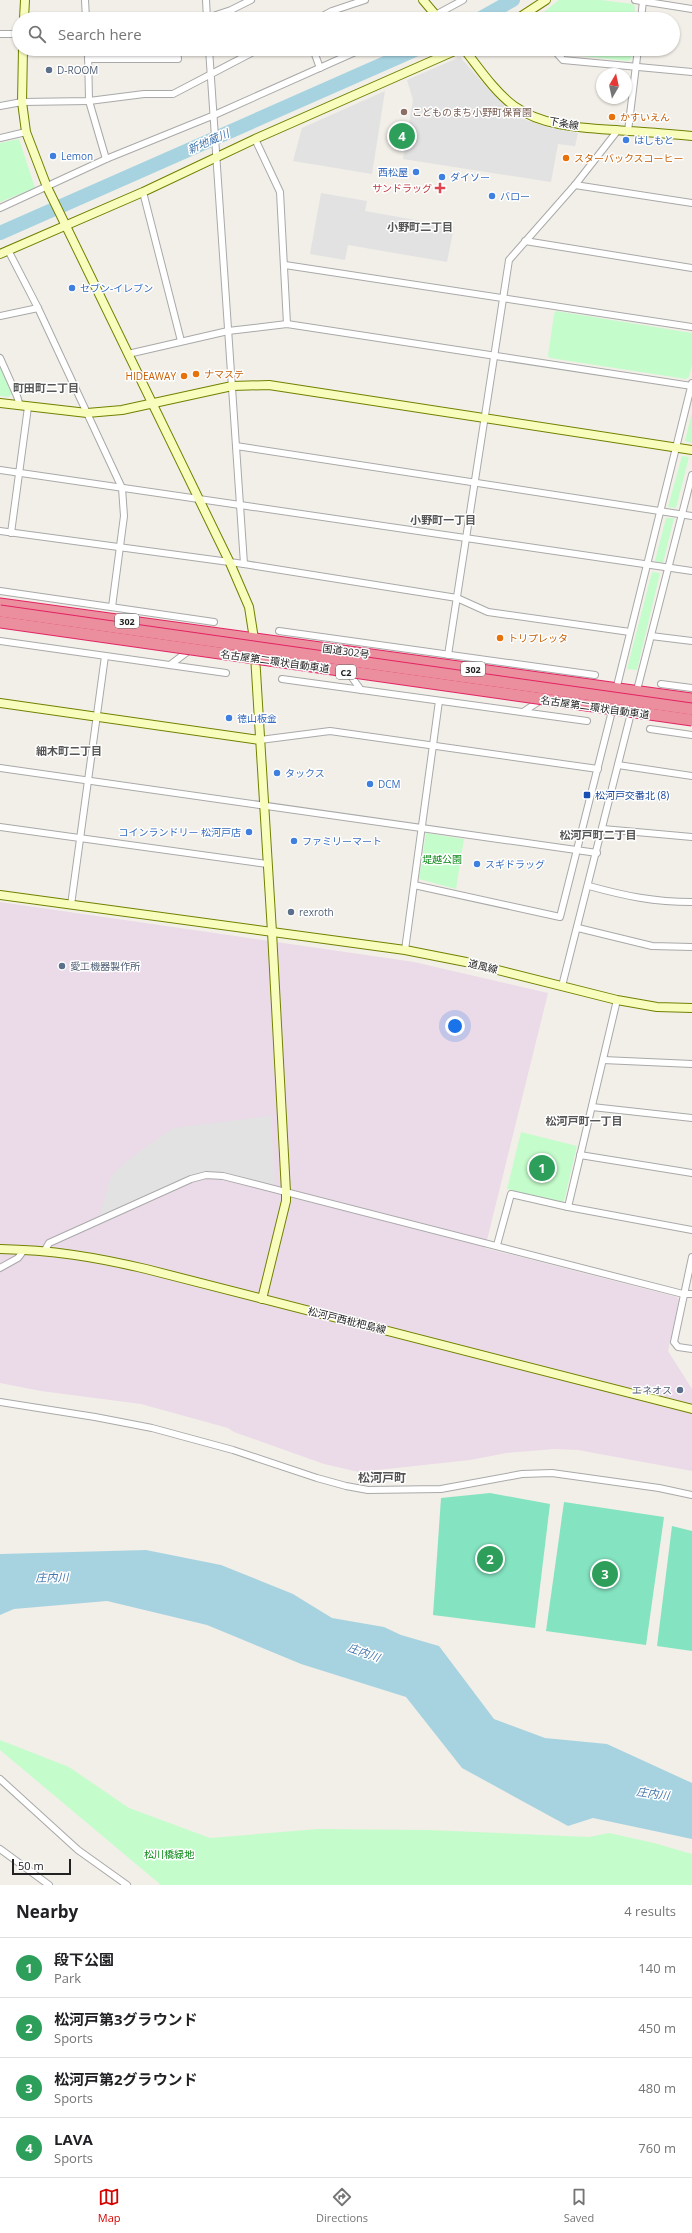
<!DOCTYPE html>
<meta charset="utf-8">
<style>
body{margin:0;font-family:"Open Sans","Noto Sans JP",sans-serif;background:#f6f6f6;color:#202124}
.compass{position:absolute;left:596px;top:68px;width:36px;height:36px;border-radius:50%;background:#fff;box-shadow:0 1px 3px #0004;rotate:9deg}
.scale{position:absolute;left:12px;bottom:10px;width:59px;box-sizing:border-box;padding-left:4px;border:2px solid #222;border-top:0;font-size:11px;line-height:14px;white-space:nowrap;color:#222;-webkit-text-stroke:3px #fff;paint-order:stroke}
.you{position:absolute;left:455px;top:1026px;width:14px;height:14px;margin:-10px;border:3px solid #fff;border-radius:50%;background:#1a73e8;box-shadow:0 0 0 6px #1a73e833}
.badge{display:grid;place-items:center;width:26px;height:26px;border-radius:50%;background:#d30300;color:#fff;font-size:13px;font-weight:700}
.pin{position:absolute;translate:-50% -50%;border:2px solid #fff;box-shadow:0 1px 4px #0006}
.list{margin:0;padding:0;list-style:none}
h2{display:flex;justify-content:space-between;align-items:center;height:52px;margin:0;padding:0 16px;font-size:17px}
h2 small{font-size:13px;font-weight:400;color:#757577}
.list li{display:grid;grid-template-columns:26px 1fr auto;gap:12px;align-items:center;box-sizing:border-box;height:60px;padding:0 16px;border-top:1px solid #e0e0e0}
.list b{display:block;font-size:15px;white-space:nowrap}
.list p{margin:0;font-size:13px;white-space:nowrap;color:#757577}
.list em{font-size:13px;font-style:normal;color:#757577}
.icon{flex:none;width:22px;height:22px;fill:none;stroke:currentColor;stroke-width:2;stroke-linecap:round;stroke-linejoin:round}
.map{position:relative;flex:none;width:692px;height:1885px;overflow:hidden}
.search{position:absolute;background:#fff;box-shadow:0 1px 3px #0004;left:12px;right:12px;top:12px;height:44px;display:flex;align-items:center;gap:10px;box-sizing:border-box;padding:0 14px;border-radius:22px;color:#757577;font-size:15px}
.sheet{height:292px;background:#fff}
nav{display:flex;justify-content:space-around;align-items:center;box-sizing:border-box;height:56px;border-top:1px solid #e0e0e0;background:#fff;font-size:11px;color:#757577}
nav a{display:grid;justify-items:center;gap:2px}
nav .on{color:#d30300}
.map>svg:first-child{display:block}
</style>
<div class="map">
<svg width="692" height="1885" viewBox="0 0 692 1885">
<rect width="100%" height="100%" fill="#f2efe8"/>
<polygon fill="#ebdae8" points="0,902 414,962 548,993 485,1248 677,1297 679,1300 668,1351 692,1389 692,1471 578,1450 555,1449 506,1453 470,1460 359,1472 324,1464 234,1432 228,1428 141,1404 41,1391 0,1383"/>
<g fill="#c5fccb">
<polygon points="559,0 601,0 633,4 635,7 634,19 535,19"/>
<polygon points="558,49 632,49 631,59 628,61 563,54"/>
<polygon points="19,139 35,188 0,202 0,143"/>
<polygon points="556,311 692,333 692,365 689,377 686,379 550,358 548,356 554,314"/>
<polygon points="0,367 12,393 9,397 0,396"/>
<polygon points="692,412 692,443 685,441"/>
<polygon points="682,456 689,457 676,508 668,507"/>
<polygon points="666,518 674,518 663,563 655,561"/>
<polygon points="652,572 660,573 637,670 627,669"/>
<polygon points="426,833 464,839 456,889 419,879"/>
<polygon points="521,1132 577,1146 564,1201 561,1203 507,1189"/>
<polygon points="0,1740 69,1767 129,1808 210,1838 318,1829 430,1830 589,1837 609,1833 654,1843 692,1854 692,1885 161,1885 0,1750"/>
</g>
<g fill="#84e3c0">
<polygon points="490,1493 550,1504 535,1628 433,1615 441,1498"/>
<polygon points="564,1502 664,1517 646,1645 546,1631"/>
<polygon points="672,1526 692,1531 692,1651 657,1646"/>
</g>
<g fill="#e2e2e2">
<polygon points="460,57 491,92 526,120 550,128 578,133 575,146 558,144 551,182 403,159 413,100 407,80"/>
<polygon points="385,91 372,174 293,161 302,128"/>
<polygon points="321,193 367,201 365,211 454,227 447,262 348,245 345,260 310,254"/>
<polygon points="271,1116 275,1182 272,1185 217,1172 197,1174 99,1218 111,1176 125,1162 173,1128"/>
</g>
<polygon fill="#a7d3e1" points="146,1550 221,1565 293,1594 332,1618 384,1627 401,1635 439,1646 494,1719 545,1738 607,1744 692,1783 692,1839 593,1818 568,1826 462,1768 406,1697 301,1664 207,1625 107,1601 14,1609 0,1615 0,1554"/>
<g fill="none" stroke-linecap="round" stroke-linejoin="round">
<g stroke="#a7d3e1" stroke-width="14">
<polyline points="479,19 513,0"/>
<polyline points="0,233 417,49"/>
</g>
<g stroke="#a9a9a9" stroke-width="8">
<g id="street">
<polyline points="85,0 86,19"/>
<polyline points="206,0 207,19"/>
<polyline points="635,0 692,9"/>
<polyline points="204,19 231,10 251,0"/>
<polyline points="317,19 332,11 365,0"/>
<polyline points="428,19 463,0"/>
<polyline points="641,19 643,1"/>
<polyline points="0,34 19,34"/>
<polyline points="88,49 89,101 106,159"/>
<polyline points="209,49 244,564"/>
<polyline points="313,49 320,68"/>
<polyline points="553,49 563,60 692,72"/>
<polyline points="88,59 178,59 177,49"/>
<polyline points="0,106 22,102 89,101 144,94 173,94 259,49"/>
<polyline points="628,131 638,49"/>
<polyline points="0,138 26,132"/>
<polyline points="255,139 280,192 287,324"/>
<polyline points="575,185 692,203"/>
<polyline points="143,192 181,341"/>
<polyline points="0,208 106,159 212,116 362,49"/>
<polyline points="525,241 692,268"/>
<polyline points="8,250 38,308 122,488 124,516 112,607"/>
<polyline points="285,265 692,327"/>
<polyline points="0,316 38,308"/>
<polyline points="128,354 228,331 287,324 692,386"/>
<polyline points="0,358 17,396 20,406"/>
<polyline points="236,446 692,516"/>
<polyline points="0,470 692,571"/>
<polyline points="0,531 244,564 457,598 488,612 630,632"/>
<polyline points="11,533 28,407"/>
<polyline points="0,591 214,622"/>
<polyline points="279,631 595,675"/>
<polyline points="651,636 692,641"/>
<polyline points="0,641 226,673"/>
<polyline points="448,655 509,260 575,185 618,130"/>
<polyline points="170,665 191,649"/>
<polyline points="348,672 361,690"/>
<polyline points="282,679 587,721"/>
<polyline points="661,684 692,688"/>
<polyline points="616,690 692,383"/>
<polyline points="636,694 692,475"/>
<polyline points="523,712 541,700"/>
<polyline points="650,729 692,735"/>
<polyline points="260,740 330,731 598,769"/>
<polyline points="618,765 692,776"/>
<polyline points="0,768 597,853"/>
<polyline points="0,827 267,864"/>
<polyline points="603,829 692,837"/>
<polyline points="414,885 560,917 613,707"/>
<path d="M589,886C625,896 654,902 692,902"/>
<polyline points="71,905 105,656"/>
<polyline points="578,928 652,946 692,947"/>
<polyline points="405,950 439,701"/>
<polyline points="562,986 632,709"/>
<polyline points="603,1060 692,1064"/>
<polyline points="592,1107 692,1118"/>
<polyline points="580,1155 692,1173"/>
<polyline points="568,1207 617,1000"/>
<polyline points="497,1245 511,1194 568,1207 692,1230"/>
<polyline points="45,1250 49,1243 191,1179 206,1175 223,1176 683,1294 692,1294"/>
<polyline points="692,1257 674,1342 678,1347 692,1349"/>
<polyline points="0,1268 18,1258 24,1250"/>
<polyline points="0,1402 95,1417 152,1428 233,1450 317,1478 346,1486 368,1490 441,1489 522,1474 552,1473 659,1488 692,1495"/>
<polyline points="0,1779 78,1850 127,1885"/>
<polyline points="0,1849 49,1885"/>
</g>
</g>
<g stroke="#718100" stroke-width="10">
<g id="secondary">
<polyline points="423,0 439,19"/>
<polyline points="24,19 25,0"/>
<polyline points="517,19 546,0"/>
<polyline points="23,49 22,102 26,132 47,187 230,563 249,607 254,639 272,932 286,1192 286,1201 262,1299"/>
<path d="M464,49C479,68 494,91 514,106C546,129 591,128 628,131C650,132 671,134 692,136"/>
<polyline points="0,254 143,192 255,139 459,49"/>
<polyline points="0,403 87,413 122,410 232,386 269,385 692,450"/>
<polyline points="0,703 260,740"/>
<polyline points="0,895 405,950 466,962 617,1000 657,1007 692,1008"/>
<path d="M0,1249C52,1250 95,1257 146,1269L692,1409"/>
</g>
</g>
<g stroke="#e32262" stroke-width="13">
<polyline id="highway" points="0,604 692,699"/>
</g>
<use href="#street" stroke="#fff" stroke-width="6"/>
<use href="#secondary" stroke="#f8fcbc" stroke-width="8"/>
<use href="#highway" stroke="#eb8e9e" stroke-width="11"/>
<g stroke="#e32262" stroke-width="13" stroke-linecap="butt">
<g id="highway-bridge">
<polyline points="0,611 692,709"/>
<polyline points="0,622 692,720"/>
</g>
</g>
<use href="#highway-bridge" stroke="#eb8e9e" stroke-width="11"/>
</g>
<g fill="#5c6f8a" stroke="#fff" stroke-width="1.5">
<circle cx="49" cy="70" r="4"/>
<circle cx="291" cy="912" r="4"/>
<circle cx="62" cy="966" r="4"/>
<circle cx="680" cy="1390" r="4"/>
</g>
<circle fill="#8d6e63" stroke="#fff" stroke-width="1.5" cx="404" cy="112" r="4"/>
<g fill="#e8710a" stroke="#fff" stroke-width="1.5">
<circle cx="612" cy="117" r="4"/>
<circle cx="566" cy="158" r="4"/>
<circle cx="196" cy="374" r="4"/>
<circle cx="184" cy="376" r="4"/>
<circle cx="500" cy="638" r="4"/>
</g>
<g fill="#3f7fe0" stroke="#fff" stroke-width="1.5">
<circle cx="626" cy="140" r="4"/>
<circle cx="53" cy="156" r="4"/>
<circle cx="416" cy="172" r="4"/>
<circle cx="442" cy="177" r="4"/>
<circle cx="492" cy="196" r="4"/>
<circle cx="72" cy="288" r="4"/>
<circle cx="229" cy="718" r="4"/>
<circle cx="277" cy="773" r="4"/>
<circle cx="370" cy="784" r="4"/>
<circle cx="249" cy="832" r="4"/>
<circle cx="294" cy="841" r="4"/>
<circle cx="477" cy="864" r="4"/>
</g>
<path fill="#e0444e" stroke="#fff" stroke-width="1.5" d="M438 182h4v4h4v4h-4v4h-4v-4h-4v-4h4z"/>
<rect fill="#1a4fb4" stroke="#fff" stroke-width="1.5" x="583" y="791" width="8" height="8" rx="2"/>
<g text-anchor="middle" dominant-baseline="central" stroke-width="3" stroke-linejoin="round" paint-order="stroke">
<g fill="#fff" stroke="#646464" stroke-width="1">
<rect x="115" y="614" width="24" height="14" rx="3"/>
<rect x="461" y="662" width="24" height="14" rx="3"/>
<rect x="336" y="665" width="20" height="14" rx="3"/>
</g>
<g font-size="9" font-weight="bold" fill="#222">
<text x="127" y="621">302</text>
<text x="473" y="669">302</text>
<text x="346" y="672">C2</text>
</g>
<g font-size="10" fill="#4e5e75" stroke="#fff" text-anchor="start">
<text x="57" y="70">D-ROOM</text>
<text x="299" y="912">rexroth</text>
<text x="70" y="966">愛工機器製作所</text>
<text x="672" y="1390" text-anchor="end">エネオス</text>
</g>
<g font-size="10" fill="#785e54" stroke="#fff" text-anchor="start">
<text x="412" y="112">こどものまち小野町保育園</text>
</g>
<g font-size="10" fill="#c56008" stroke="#fff" text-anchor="start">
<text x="620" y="117">かすいえん</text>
<text x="574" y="158">スターバックスコーヒー</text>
<text x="204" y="374">ナマステ</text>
<text x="176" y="376" text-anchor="end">HIDEAWAY</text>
<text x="508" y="638">トリプレッタ</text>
</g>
<g font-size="10" fill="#222" stroke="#fff">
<text transform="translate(564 123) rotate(10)">下条線</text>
<text transform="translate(346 651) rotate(8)">国道302号</text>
<text transform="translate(275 661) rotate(8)">名古屋第二環状自動車道</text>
<text transform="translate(595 707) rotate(8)">名古屋第二環状自動車道</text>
<text transform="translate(483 966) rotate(14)">道風線</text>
<text transform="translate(347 1320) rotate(14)">松河戸西枇杷島線</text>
</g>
<g font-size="10" fill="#366cbe" stroke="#fff" text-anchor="start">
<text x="634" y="140">はしもと</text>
<text x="61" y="156">Lemon</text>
<text x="408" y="172" text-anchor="end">西松屋</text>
<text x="450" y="177">ダイソー</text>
<text x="500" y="196">バロー</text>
<text x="80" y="288">セブン-イレブン</text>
<text x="237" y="718">徳山板金</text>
<text x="285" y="773">タックス</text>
<text x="378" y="784">DCM</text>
<text x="241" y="832" text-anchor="end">コインランドリー 松河戸店</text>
<text x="302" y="841">ファミリーマート</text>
<text x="485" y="864">スギドラッグ</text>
</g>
<g font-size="10" fill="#be3a42" stroke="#fff" text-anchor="end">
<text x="432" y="188">サンドラッグ</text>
</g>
<g font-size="10" fill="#164399" stroke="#fff" text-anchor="start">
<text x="595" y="795">松河戸交番北 (8)</text>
</g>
<g font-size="10" fill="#078814" stroke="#fff">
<text x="442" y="859">堤越公園</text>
<text x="169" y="1854">松川橋緑地</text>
</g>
<g font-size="11" font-style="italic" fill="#4679af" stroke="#fff">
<text transform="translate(208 141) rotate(-24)">新地蔵川</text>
<text transform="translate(52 1577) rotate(-1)">庄内川</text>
<text transform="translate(364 1652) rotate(20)">庄内川</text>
<text transform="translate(653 1793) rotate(8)">庄内川</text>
</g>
<g font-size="11" font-weight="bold" fill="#555" stroke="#fff">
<text x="420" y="226">小野町二丁目</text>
<text x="46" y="387">町田町二丁目</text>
<text x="443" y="519">小野町一丁目</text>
<text x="69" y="750">細木町二丁目</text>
<text x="598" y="834">松河戸町二丁目</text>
<text x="584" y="1120">松河戸町一丁目</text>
</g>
<g font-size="12" font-weight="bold" fill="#555" stroke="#fff">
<text x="382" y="1477">松河戸町</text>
</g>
</g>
</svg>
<svg class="compass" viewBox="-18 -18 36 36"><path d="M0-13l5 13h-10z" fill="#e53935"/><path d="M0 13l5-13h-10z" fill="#757577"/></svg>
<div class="scale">50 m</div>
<div class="you"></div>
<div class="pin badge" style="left:542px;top:1168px;background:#2e9e5b">1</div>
<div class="pin badge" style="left:490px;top:1559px;background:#2e9e5b">2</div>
<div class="pin badge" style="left:605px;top:1574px;background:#2e9e5b">3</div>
<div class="pin badge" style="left:402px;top:136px;background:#2e9e5b">4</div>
<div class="search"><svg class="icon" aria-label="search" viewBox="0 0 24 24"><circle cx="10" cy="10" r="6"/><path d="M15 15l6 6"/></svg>Search here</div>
</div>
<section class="sheet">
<h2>Nearby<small>4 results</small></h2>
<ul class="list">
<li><span class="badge" style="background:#2e9e5b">1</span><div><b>段下公園</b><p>Park</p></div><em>140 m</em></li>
<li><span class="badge" style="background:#2e9e5b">2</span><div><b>松河戸第3グラウンド</b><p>Sports</p></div><em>450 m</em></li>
<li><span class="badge" style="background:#2e9e5b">3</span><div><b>松河戸第2グラウンド</b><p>Sports</p></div><em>480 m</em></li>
<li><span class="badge" style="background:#2e9e5b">4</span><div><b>LAVA</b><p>Sports</p></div><em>760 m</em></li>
</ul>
</section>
<nav>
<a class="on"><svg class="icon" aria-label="map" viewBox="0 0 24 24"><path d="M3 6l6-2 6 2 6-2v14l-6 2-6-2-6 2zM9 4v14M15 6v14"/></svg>Map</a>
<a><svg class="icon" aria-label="directions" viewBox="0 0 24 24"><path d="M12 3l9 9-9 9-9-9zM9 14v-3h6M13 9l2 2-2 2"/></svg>Directions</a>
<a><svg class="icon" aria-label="saved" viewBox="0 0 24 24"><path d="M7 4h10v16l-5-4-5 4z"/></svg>Saved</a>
</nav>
